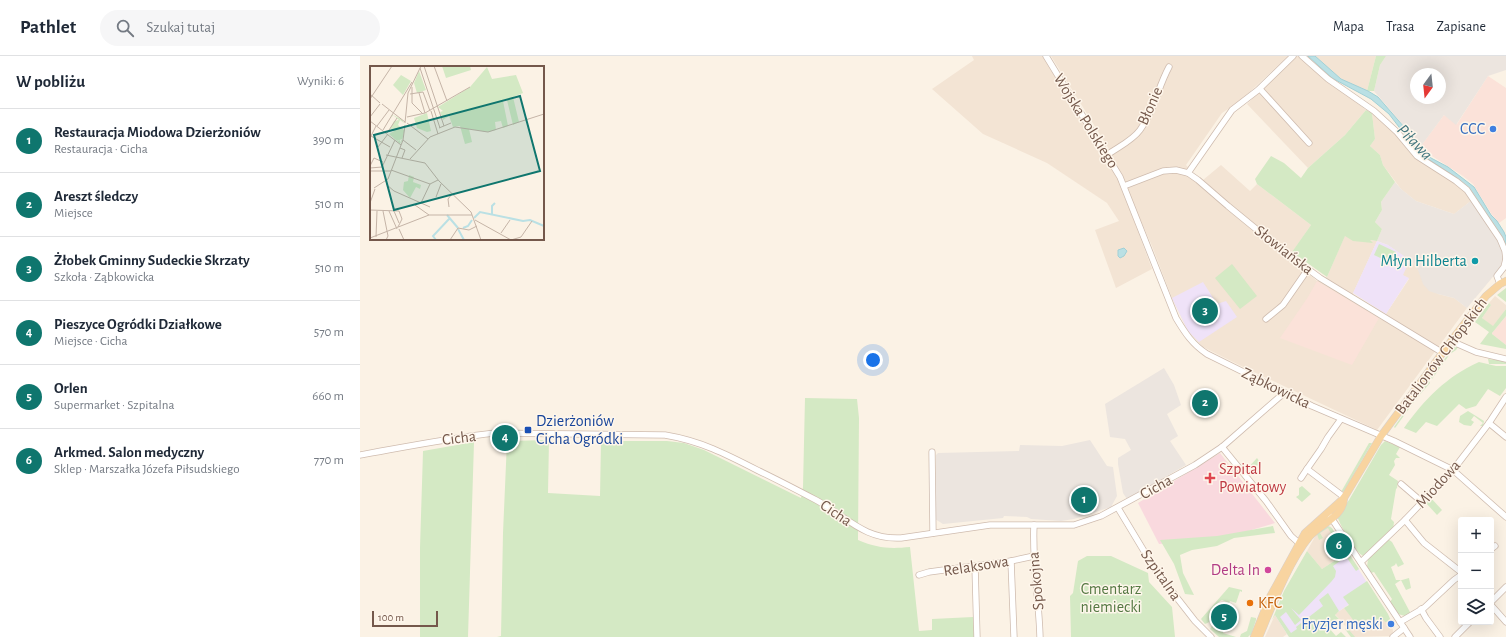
<!DOCTYPE html>
<html lang="pl">
<meta charset="utf-8">
<style>
body{margin:0;font-family:"Alegreya Sans",sans-serif;background:#f6f6f7;color:#1f2937}
.controls{position:absolute;right:12px;bottom:12px;display:grid;overflow:hidden;border-radius:4px;box-shadow:0 4px 16px #0002}
.controls button{width:36px;height:36px;display:grid;place-items:center;padding:0;border:0;border-bottom:1px solid #e0e1e3;background:#fff;color:#1f2937;font:20px sans-serif}
.compass{position:absolute;left:1050px;top:12px;width:36px;height:36px;border-radius:50%;background:#fff;box-shadow:0 4px 16px #0002;rotate:195deg}
.scale{position:absolute;left:12px;bottom:10px;width:66px;box-sizing:border-box;padding-left:4px;border:2px solid #74584b;border-top:0;font-size:11px;line-height:14px;white-space:nowrap;color:#74584b;-webkit-text-stroke:3px #fef6eb;paint-order:stroke}
.you{position:absolute;left:513px;top:304px;width:14px;height:14px;margin:-10px;border:3px solid #fff;border-radius:50%;background:#1a73e8;box-shadow:0 0 0 6px #1a73e833}
.badge{display:grid;place-items:center;width:26px;height:26px;border-radius:50%;background:#0f766e;color:#fff;font-size:13px;font-weight:700}
.pin{position:absolute;translate:-50% -50%;border:2px solid #fff;box-shadow:0 1px 4px #0006}
.list{margin:0;padding:0;list-style:none}
h2{display:flex;justify-content:space-between;align-items:center;height:52px;margin:0;padding:0 16px;font-size:17px}
h2 small{font-size:13px;font-weight:400;color:#747a83}
.list li{display:grid;grid-template-columns:26px 1fr auto;gap:12px;align-items:center;box-sizing:border-box;height:64px;padding:0 16px;border-top:1px solid #e0e1e3}
.list b{display:block;font-size:15px;white-space:nowrap}
.list p{margin:0;font-size:13px;white-space:nowrap;color:#747a83}
.list em{font-size:13px;font-style:normal;color:#747a83}
.icon{flex:none;width:22px;height:22px;fill:none;stroke:currentColor;stroke-width:2;stroke-linecap:round;stroke-linejoin:round}
.map{position:relative;flex:none;width:1146px;height:581px;overflow:hidden}
header{display:flex;align-items:center;gap:24px;box-sizing:border-box;height:56px;padding:0 20px;background:#fff;border-bottom:1px solid #e0e1e3}
header strong{font-size:19px}
nav{display:flex;gap:22px;margin-inline-start:auto;font-size:14px}
.search{width:280px;height:36px;background:#f6f6f7;display:flex;align-items:center;gap:10px;box-sizing:border-box;padding:0 14px;border-radius:22px;color:#747a83;font-size:15px}
main{display:flex}
aside{flex:1;background:#fff}
.map>svg:first-child{display:block}
</style>
<header>
<strong>Pathlet</strong>
<div class="search"><svg class="icon" aria-label="search" viewBox="0 0 24 24"><circle cx="10" cy="10" r="6"/><path d="M15 15l6 6"/></svg>Szukaj tutaj</div>
<nav><a>Mapa</a><a>Trasa</a><a>Zapisane</a></nav>
</header>
<main>
<aside>
<h2>W pobliżu<small>Wyniki: 6</small></h2>
<ul class="list">
<li><span class="badge">1</span><div><b>Restauracja Miodowa Dzierżoniów</b><p>Restauracja · Cicha</p></div><em>390 m</em></li>
<li><span class="badge">2</span><div><b>Areszt śledczy</b><p>Miejsce</p></div><em>510 m</em></li>
<li><span class="badge">3</span><div><b>Żłobek Gminny Sudeckie Skrzaty</b><p>Szkoła · Ząbkowicka</p></div><em>510 m</em></li>
<li><span class="badge">4</span><div><b>Pieszyce Ogródki Działkowe</b><p>Miejsce · Cicha</p></div><em>570 m</em></li>
<li><span class="badge">5</span><div><b>Orlen</b><p>Supermarket · Szpitalna</p></div><em>660 m</em></li>
<li><span class="badge">6</span><div><b>Arkmed. Salon medyczny</b><p>Sklep · Marszałka Józefa Piłsudskiego</p></div><em>770 m</em></li>
</ul>
</aside>
<div class="map">
<svg width="1146" height="581" viewBox="0 0 1146 581">
<rect width="100%" height="100%" fill="#fbf2e5"/>
<g fill="#f3e4d4">
<polygon points="612,0 683,0 750,108 759,125 792,213 756,232 735,174 759,165 747,147 687,107 623,78 572,33 614,4"/>
<polygon points="691,0 928,0 879,46 862,57 826,109 831,115 843,124 861,109 890,135 897,128 951,169 929,201 957,225 967,221 986,177 997,183 1017,185 990,244 1022,264 1049,223 1042,219 1050,204 1078,238 1094,242 1107,252 1017,374 877,308 843,291 828,275 812,242 792,190 749,93"/>
<polygon points="936,0 939,0 1006,54 985,79 948,112 887,48"/>
<polygon points="955,0 1016,0 1007,35 981,23"/>
<polygon points="1012,57 1031,73 1062,102 1091,122 1112,144 1094,158 1056,145 1041,133 1023,109 1020,99 1010,90 1015,83"/>
<polygon points="1135,240 1146,249 1146,253 1133,271 1122,262 1131,249 1129,247"/>
<polygon points="970,470 988,496 962,513 947,495 956,479"/>
<polygon points="984,552 998,569 1008,563 1025,564 1025,566 1031,565 1033,575 1032,580 991,581 985,573 986,571 975,558"/>
<polygon points="915,559 927,578 923,581 905,581"/>
</g>
<g fill="#fbe2d9">
<polygon points="1128,20 1146,32 1146,162 1139,167 1132,159 1113,128 1103,120 1072,100 1061,90 1084,59 1097,68"/>
<polygon points="957,225 1019,262 992,309 920,282 948,241"/>
<polygon points="1146,260 1146,289 1132,278 1132,277"/>
</g>
<g fill="#ece5df" fill-rule="evenodd">
<path d="M1026,0H1146V14L1128,20L1096,69L1084,59L1061,90L1014,35L1020,9ZM1056,18H1080V42H1056Z"/>
<polygon points="1035,126 1041,133 1056,145 1094,158 1112,144 1140,186 1144,200 1141,211 1107,252 1094,242 1078,238 1069,235 1063,228 1058,214 1053,207 1028,189 1017,185 1022,173 1015,166 1022,154 1021,146"/>
<polygon points="804,312 814,329 821,349 807,358 818,380 810,385 826,409 767,443 763,437 758,408 758,402 771,394 765,383 750,381 745,348"/>
<polygon points="730,384 747,410 753,411 757,440 751,451 714,463 701,465 671,463 667,461 644,460 643,462 583,468 575,463 576,399 578,397 659,395 660,389 702,390"/>
</g>
<g fill="#efe2f8">
<polygon points="1017,185 1028,189 1050,204 1043,219 1049,222 1026,258 993,237"/>
<polygon points="843,226 857,248 866,245 877,261 839,286 828,275 812,242"/>
<polygon points="988,496 1011,533 975,558 929,581 915,559 957,517"/>
</g>
<polygon fill="#f9d9de" points="860,397 915,467 864,482 799,488 778,447"/>
<g fill="#d4e9c4">
<polygon points="1016,0 1026,0 1020,9 1014,35 1007,35"/>
<polygon points="1006,54 1012,57 1015,83 1010,90 1020,99 1023,109 1035,126 1021,146 1022,154 1015,166 1022,173 1017,185 1010,184 1013,187 993,185 985,180 967,221 932,196 951,169 897,128 895,123 911,100 924,107 941,122 948,112 985,79"/>
<polygon points="1019,188 1036,196 1031,207 1014,199"/>
<polygon points="872,208 897,240 880,253 855,222"/>
<polygon points="1146,232 1146,246 1137,239"/>
<polygon points="1129,247 1131,249 1122,262 1133,270 1146,253 1146,260 1132,277 1132,278 1146,289 1146,293 1120,288 1129,276 1115,266"/>
<polygon points="1095,290 1098,291 1096,294 1090,298 1072,323 1070,321"/>
<polygon points="1128,303 1146,305 1146,308 1129,308"/>
<path d="M1119,306L1136,310H1146V332L1140,340L1128,333L1116,350L1106,353L1099,348L1077,370L1066,366L1056,377L1044,372C1064,344 1087,320 1119,306Z"/>
<polygon points="1068,324 1070,327 1056,343 1035,372 1034,371"/>
<path d="M445,342L497,343L499,362L498,484C517,492 529,493 550,491L559,575L572,574V563L613,561L615,581H137L141,580L143,477L147,385L189,384L188,437L240,440L241,385H307L324,387L344,394L441,442L443,431Z"/>
<polygon points="1108,355 1124,365 1123,370 1120,370 1123,367 1114,360 1111,364 1114,366 1111,370 1104,369 1099,366 1100,360"/>
<path d="M1025,385L1040,391L1036,398L1040,402H1036L1034,405L1035,409L1029,419L1038,425L1037,432L1036,433L1031,463L1034,466L1033,474L1004,500C994,497 981,470 977,460L989,444L1021,389Z"/>
<polygon points="114,386 108,581 60,581 60,492 63,395"/>
<polygon points="1009,387 1012,387 984,435 981,436"/>
<polygon points="897,402 901,408 886,414"/>
<polygon points="942,430 951,438 942,446 936,441 939,439 939,432"/>
<polygon points="1070,441 1082,454 1077,459 1066,447"/>
<polygon points="913,470 915,477 874,482 857,490 832,494 820,499 823,517 834,539 825,538 814,508 800,484 857,480"/>
<polygon points="968,470 972,472 976,479 973,481 968,472 960,477 963,482 959,484 957,478"/>
<polygon points="1028,483 1032,486 1044,508 1038,511 1036,507 1035,509 1031,511 1036,524 1042,524 1049,522 1051,532 1046,534 1041,524 1035,528 1051,558 1045,560 1038,558 1030,546 1032,543 1014,516 1011,517 1007,511 1008,503"/>
<polygon points="947,495 962,513 988,496 999,513 996,515 987,502 984,504 983,503 973,510 976,515 975,521 971,526 939,559 931,552 941,564 935,569 926,556 920,561 931,577 937,573 936,571 963,550 959,544 968,537 979,555 975,559 979,563 977,563 968,571 976,580 981,576 986,581 929,581 915,559 912,564 924,535"/>
<polygon points="727,500 751,500 788,517 789,526 812,551 815,581 711,581 710,540 713,537 718,505"/>
<polygon points="1007,525 1028,558 1031,565 1025,566 1024,564 1012,569 1008,563 998,569 997,568 989,574 995,581 991,581 985,573 994,565 984,552 989,549 983,541"/>
<path d="M869,531L882,534V536L880,535L876,547L870,545L869,547L862,544C851,549 857,565 845,568L841,563Z"/>
<polygon points="891,561 896,562 896,564 891,579 890,579 888,581 880,581 881,578 887,575"/>
<polygon points="858,567 859,568 856,570 860,574 864,572 863,577 876,581 859,581 850,573 852,570"/>
</g>
<g fill="#bae0e4" stroke="#a1d0d6">
<polygon points="948,0 955,0 981,23 1008,35 1018,41 1071,102 1088,111 1114,131 1131,159 1137,165 1144,176 1146,181 1146,193 1144,185 1094,120 1065,101 1052,88 1029,58 1011,43 972,22"/>
<polygon points="764,192 767,195 764,200 760,202 758,200 758,194"/>
</g>
<g fill="none" stroke-linecap="round" stroke-linejoin="round">
<g stroke="#cfbcaf" stroke-width="7">
<g id="minor">
<path d="M686,0L760,121L816,262C825,277 832,288 847,298L952,350L1034,385L1093,414L1146,461"/>
<polyline points="942,0 968,23 1014,55 1037,76 1057,100 1096,125 1107,134 1140,183 1145,195 1146,203"/>
<polyline points="900,33 949,87"/>
<path d="M747,99C758,91 772,85 780,74C794,55 798,31 809,11"/>
<polyline points="828,117 872,54 898,34 933,0"/>
<polyline points="764,130 803,115 816,114 828,117 838,124 868,150 918,191 960,222 1083,297"/>
<polyline points="1140,228 1137,220 1144,211 1146,203"/>
<polyline points="906,263 923,249 948,213"/>
<polyline points="1091,285 1116,296 1146,303"/>
<polyline points="981,363 968,381 961,393 947,413 984,441"/>
<polyline points="1129,367 1146,381"/>
<polyline points="862,391 906,445 931,480 941,489"/>
<polyline points="572,396 573,477"/>
<path d="M0,399C45,391 89,382 135,377L305,379C341,385 366,398 399,415C418,424 437,434 456,444C486,460 504,484 541,482L630,469H714L741,460L835,409L862,391L924,337"/>
<polyline points="941,422 947,413"/>
<polyline points="1041,428 1062,446"/>
<polyline points="758,452 796,515 835,565 851,581"/>
<polyline points="970,460 1050,581"/>
<polyline points="1045,464 1064,487 1101,516"/>
<path d="M674,469C672,506 679,544 680,581"/>
<polyline points="1131,493 1135,490"/>
<polyline points="651,505 654,581"/>
<polyline points="1001,506 1045,464 1093,414 1129,367 1146,341"/>
<polyline points="615,510 617,581"/>
<polyline points="559,519 569,516 651,505 674,500"/>
<polyline points="1131,546 1146,531"/>
<polyline points="1131,549 1146,566"/>
<polyline points="1061,553 1066,562 1080,581"/>
<polyline points="1040,566 1064,552 1094,524 1101,519"/>
<polyline points="1033,581 1044,572"/>
<polyline points="1095,581 1110,566"/>
</g>
</g>
<g stroke="#d8d0cd" stroke-width="8">
<g id="major">
<polyline points="894,581 910,541 945,477 984,442 1021,380 1095,280 1126,240 1140,228 1146,225"/>
<path d="M899,581C912,550 929,505 950,480C961,468 984,460 984,442"/>
</g>
</g>
<use href="#minor" stroke="#fff" stroke-width="5.5"/>
<use href="#major" stroke="#f8d4a0" stroke-width="7"/>
</g>
<g fill="#3f7fe0" stroke="#fef6eb" stroke-width="1.5">
<circle cx="1133" cy="73" r="4"/>
<circle cx="1031" cy="568" r="4"/>
</g>
<circle fill="#0f9aa8" stroke="#fef6eb" stroke-width="1.5" cx="1115" cy="205" r="4"/>
<rect fill="#1a4fb4" stroke="#fef6eb" stroke-width="1.5" x="164" y="370" width="8" height="8" rx="2"/>
<path fill="#e0444e" stroke="#fef6eb" stroke-width="1.5" d="M848 416h4v4h4v4h-4v4h-4v-4h-4v-4h4z"/>
<circle fill="#d1479c" stroke="#fef6eb" stroke-width="1.5" cx="908" cy="514" r="4"/>
<circle fill="#e8710a" stroke="#fef6eb" stroke-width="1.5" cx="890" cy="547" r="4"/>
<g text-anchor="middle" dominant-baseline="central" stroke-width="3" stroke-linejoin="round" paint-order="stroke">
<g font-size="16" fill="#74584b" stroke="#fef6eb">
<text transform="translate(790 50) rotate(-66)">Błonie</text>
<text transform="translate(726 65) rotate(58)">Wojska Polskiego</text>
<text transform="translate(924 194) rotate(38)">Słowiańska</text>
<text transform="translate(1081 300) rotate(-53)">Batalionów Chłopskich</text>
<text transform="translate(916 332) rotate(26)">Ząbkowicka</text>
<text transform="translate(99 382) rotate(-7)">Cicha</text>
<text transform="translate(1078 428) rotate(-48)">Miodowa</text>
<text transform="translate(796 431) rotate(-29)">Cicha</text>
<text transform="translate(476 457) rotate(34)">Cicha</text>
<text transform="translate(616 510) rotate(-9)">Relaksowa</text>
<text transform="translate(801 519) rotate(55)">Szpitalna</text>
<text transform="translate(676 525) rotate(-95)">Spokojna</text>
</g>
<g font-size="16" fill="#366cbe" stroke="#fef6eb" text-anchor="end">
<text x="1125" y="73">CCC</text>
<text x="1023" y="568">Fryzjer męski</text>
</g>
<g font-size="16" fill="#0d838f" stroke="#fef6eb" text-anchor="end">
<text x="1107" y="205">Młyn Hilberta</text>
</g>
<g font-size="16" fill="#164399" stroke="#fef6eb" text-anchor="start">
<text x="176" y="365">Dzierżoniów<tspan x="176" dy="18">Cicha Ogródki</tspan></text>
</g>
<g font-size="16" fill="#be3a42" stroke="#fef6eb" text-anchor="start">
<text x="859" y="413">Szpital<tspan x="859" dy="18">Powiatowy</tspan></text>
</g>
<g font-size="16" fill="#b23c85" stroke="#fef6eb" text-anchor="end">
<text x="900" y="514">Delta In</text>
</g>
<g font-size="16" fill="#557943" stroke="#fef6eb">
<text x="751" y="533">Cmentarz<tspan x="751" dy="18">niemiecki</tspan></text>
</g>
<g font-size="16" fill="#c56008" stroke="#fef6eb" text-anchor="start">
<text x="898" y="547">KFC</text>
</g>
<g font-size="17" font-style="italic" fill="#43777f" stroke="#fef6eb">
<text transform="translate(1055 86) rotate(46)">Piława</text>
</g>
</g>
<g transform="translate(10 10)">
<rect width="174" height="174" fill="#fbf2e5"/>
<path d="M72,0H100L101,4L76,12ZM117,1L122,13L146,9L153,27L143,31L149,56L143,59L137,34L133,35L138,60L133,62L131,55L125,56L126,64L118,66L99,63L102,76L95,78L90,60L83,61L79,50L73,54L70,46L73,45L68,41L100,21ZM49,5L56,24L47,27L44,17ZM31,9L41,15L33,29L23,19ZM57,47L61,65L57,66L47,62L44,52ZM22,49H23L29,52L32,54L34,57L30,54L28,59L34,64L35,62L32,75L30,78L29,77L27,76L30,74V77L32,73L27,75L19,68L24,65L20,63L24,55L29,54L23,49L21,52ZM39,109L44,111L43,116L51,119L50,123L46,121L40,132L33,124L34,116L38,115Z" fill="#d4e9c4"/>
<path fill="none" stroke="#bae0e4" stroke-width="2" d="M77,149L88,162M122,149V140L125,137M104,152L110,146L153,155L160,154L174,160M93,162L98,160L102,154M88,163L94,174M66,174L63,170L79,153"/>
<path fill="none" stroke="#c5b4a7" stroke-width="1" d="M54,0L74,60M64,0L77,35M50,2L70,62M42,21V37L53,48M49,27L55,47M0,28L10,37M40,28L53,26L60,45M0,33L22,0M12,38L35,56M61,45L68,68M0,51L10,38M37,51L55,47L100,21M0,55L31,79M35,57L38,27L51,0M37,57L58,73M7,60L19,44M69,62L81,57M13,64L42,16M17,67L27,52M1,70L20,81M0,72L6,60M33,74L46,84M8,81L18,68M30,82L35,84L32,92M16,89L55,97L69,115L101,146M40,93L60,71L85,61L118,66L174,48M0,100L4,92L13,96M0,102L12,101L25,74M21,104L60,118L68,114M0,105H21M16,114L17,119L24,125L60,141M4,122L18,113L33,74L35,59M66,131L71,118M0,137L5,123M51,137L60,118M45,139L59,149M79,141L78,133L82,128M0,144L29,145L32,153L28,161M13,145L18,170L16,174M19,145L27,163M24,145L29,157M101,146L111,174M105,154L141,174L151,171L162,155M29,163L34,174M131,167L140,154M6,171L7,145M0,172L59,149H102M80,174L88,162L99,164L107,160"/>
<path fill="#0f766e" fill-opacity="0.15" stroke="#0f766e" stroke-width="2" d="M150,30L170,105L24,144L4,69Z"/>
<rect width="174" height="174" fill="none" stroke="#74584b" stroke-width="2"/>
</g>
</svg>
<div class="controls">
<button>+</button>
<button>−</button>
<button><svg class="icon" aria-label="layers" viewBox="0 0 24 24"><path d="M12 4l9 5-9 5-9-5zM3 14l9 5 9-5"/></svg></button>
</div>
<svg class="compass" viewBox="-18 -18 36 36"><path d="M0-13l5 13h-10z" fill="#e53935"/><path d="M0 13l5-13h-10z" fill="#747a83"/></svg>
<div class="scale">100 m</div>
<div class="you"></div>
<div class="pin badge" style="left:724px;top:444px">1</div>
<div class="pin badge" style="left:845px;top:347px">2</div>
<div class="pin badge" style="left:845px;top:255px">3</div>
<div class="pin badge" style="left:145px;top:382px">4</div>
<div class="pin badge" style="left:864px;top:561px">5</div>
<div class="pin badge" style="left:979px;top:490px">6</div>
</div>
</main>
